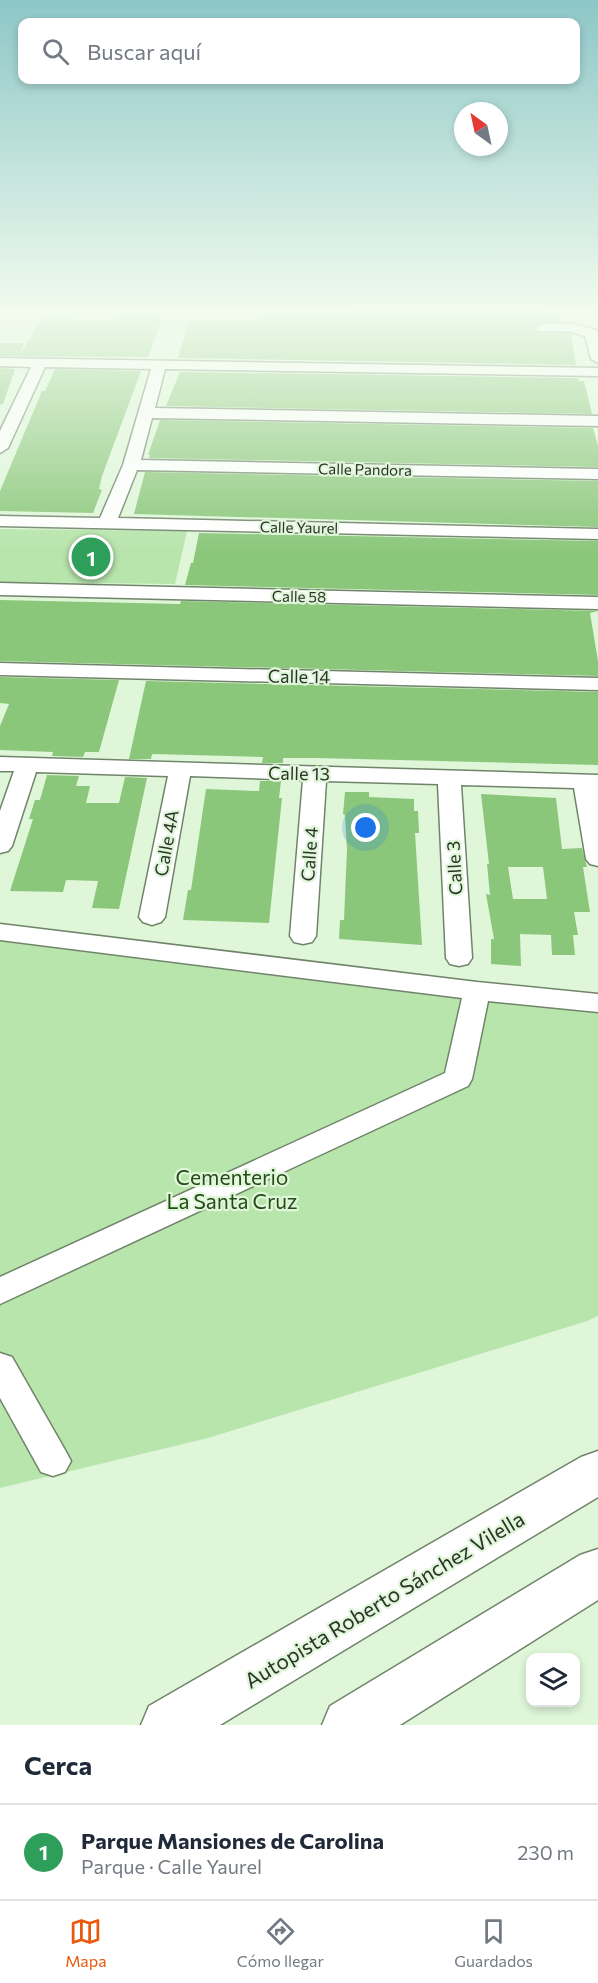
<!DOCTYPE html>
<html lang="es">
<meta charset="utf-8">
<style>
body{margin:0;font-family:Commissioner,sans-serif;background:#f6f6f7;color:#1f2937}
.controls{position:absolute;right:18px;bottom:18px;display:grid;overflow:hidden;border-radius:12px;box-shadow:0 3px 9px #0003}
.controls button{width:54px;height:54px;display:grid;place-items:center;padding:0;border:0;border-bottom:2px solid #e0e1e3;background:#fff;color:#1f2937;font:30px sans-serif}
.compass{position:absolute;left:454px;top:102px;width:54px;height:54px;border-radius:50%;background:#fff;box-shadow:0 3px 9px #0003;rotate:327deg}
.you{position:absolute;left:366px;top:828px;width:21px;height:21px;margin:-15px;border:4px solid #fff;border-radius:50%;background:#1a73e8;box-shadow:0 0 0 9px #1a73e833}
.badge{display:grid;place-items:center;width:39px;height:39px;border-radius:50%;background:#ea580c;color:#fff;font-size:20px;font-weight:700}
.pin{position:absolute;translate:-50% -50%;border:3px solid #fff;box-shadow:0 2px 6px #0006}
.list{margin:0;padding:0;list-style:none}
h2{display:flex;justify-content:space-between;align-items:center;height:78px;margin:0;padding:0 24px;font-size:26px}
h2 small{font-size:20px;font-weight:400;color:#747a83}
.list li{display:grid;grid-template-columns:39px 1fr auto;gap:18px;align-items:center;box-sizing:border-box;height:96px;padding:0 24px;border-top:2px solid #e0e1e3}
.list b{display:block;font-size:22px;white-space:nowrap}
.list p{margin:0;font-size:20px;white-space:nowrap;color:#747a83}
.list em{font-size:20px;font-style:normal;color:#747a83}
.icon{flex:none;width:33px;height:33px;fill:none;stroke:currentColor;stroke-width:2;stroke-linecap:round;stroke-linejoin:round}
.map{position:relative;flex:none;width:598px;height:1725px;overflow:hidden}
.search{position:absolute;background:#fff;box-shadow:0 3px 9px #0003;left:18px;right:18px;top:18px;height:66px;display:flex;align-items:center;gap:15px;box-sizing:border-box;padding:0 21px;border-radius:12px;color:#747a83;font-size:22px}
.sheet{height:174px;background:#fff}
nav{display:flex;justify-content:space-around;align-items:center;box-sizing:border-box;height:84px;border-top:2px solid #e0e1e3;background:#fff;font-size:16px;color:#747a83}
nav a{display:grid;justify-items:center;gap:3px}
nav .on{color:#ea580c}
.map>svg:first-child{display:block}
</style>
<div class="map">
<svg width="598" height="1725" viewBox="0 0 598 1725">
<rect width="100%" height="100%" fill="#dff6d9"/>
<g fill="#b8e5ac">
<polygon points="0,529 187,531 175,584 0,582"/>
<polygon points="0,927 598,1000 598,1316 587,1321 208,1438 0,1488"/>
</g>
<g fill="#8bc77b" fill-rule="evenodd">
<polygon points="116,316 163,317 148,357 0,356 0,343 24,343 20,354 43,318 115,321"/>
<polygon points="298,316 539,318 559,316 563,322 538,323 534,329 538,333 571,334 576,365 178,358 189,320 257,320 258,317"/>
<polygon points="0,368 15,369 3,404 0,404"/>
<polygon points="55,369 141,371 102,476 99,489 102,490 93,513 0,511 0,491 42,391 45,391"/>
<polygon points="180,372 578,378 579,381 584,381 592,414 166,406"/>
<polygon points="160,420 593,428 598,446 598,467 149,458 150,455 148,455"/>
<polygon points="145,472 598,481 598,527 134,514"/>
<polygon points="199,533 598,541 598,595 185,585 191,563 193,563"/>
<polygon points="0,600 180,604 181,601 598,611 590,613 598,661 598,676 0,661"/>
<polygon points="0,677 119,680 99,752 85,752 83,757 52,756 53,752 0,750 0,726 9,704 0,703"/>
<polygon points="146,681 598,692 598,765 317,758 283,758 283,763 262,763 263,757 152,754 151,759 129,759"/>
<polygon points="47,775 79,776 76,786 90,786 86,803 119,803 125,777 147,778 119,909 92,908 98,881 66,880 63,892 10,891 33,819 29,819 35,800 40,800"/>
<polygon points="260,781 281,781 279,798 282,798 269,923 183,920 188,890 191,890 206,789 259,791"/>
<polygon points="345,792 369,792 369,797 414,799 414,811 418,811 419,833 415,833 422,945 339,939 340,920 344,920 347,849 345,815 343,814"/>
<path d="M481,794L556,798L562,849L582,848L587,867H583L590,912H574L578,935H573L575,955H552L551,935L520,934L521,966L491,964V939H494L486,894L490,895L487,864H489ZM508,867H543L547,899H513Z"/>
</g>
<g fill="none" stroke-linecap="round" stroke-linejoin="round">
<g stroke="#70846a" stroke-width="3">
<g id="minor">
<polygon points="350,312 546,312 539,316 357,316"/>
<polygon points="543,324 573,324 596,330 598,333 598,363 591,359 585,336 572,332 538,331 536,328 538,325"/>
<polygon points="0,358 598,368 598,376 165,369 155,408 598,416 598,426 152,418 141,460 598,469 598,479 137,470 118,518 598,529 598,539 0,526 0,516 100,518 123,465 151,369 45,367 8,448 0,453 0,431 31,367 0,366"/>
<polygon points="0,583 598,597 598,609 0,595"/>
<polygon points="0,663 598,678 598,690 0,675"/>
<polygon points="0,757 598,775 598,866 590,864 586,859 574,788 461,785 472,958 468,964 459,966 450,964 446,958 438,784 326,781 316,936 312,942 303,944 294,942 290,936 303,780 190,776 165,917 161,922 152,925 143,922 139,917 168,776 36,772 12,846 8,851 0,853 0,811 14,771 0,771"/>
<polygon points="0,924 477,982 598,994 598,1012 488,1001 472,1079 468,1086 0,1304 0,1277 445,1073 462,998 0,940"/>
<polygon points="0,1353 12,1357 65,1450 71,1461 65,1472 53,1476 41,1472 0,1398"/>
</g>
</g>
<g stroke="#70846a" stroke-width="3">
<g id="highway">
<polygon points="598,1451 598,1497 220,1725 141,1725 149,1706 581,1457"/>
<polygon points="598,1549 598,1600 400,1725 322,1725 330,1706 580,1555"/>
</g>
</g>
<use href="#minor" fill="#fff" fill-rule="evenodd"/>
<use href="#highway" fill="#fff" fill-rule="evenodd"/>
</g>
<linearGradient id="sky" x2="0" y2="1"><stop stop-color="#8dc7c7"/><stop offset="0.56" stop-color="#f1fbee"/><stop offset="1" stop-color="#f1fbee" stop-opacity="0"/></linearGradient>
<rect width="598" height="554" fill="url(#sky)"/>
<g text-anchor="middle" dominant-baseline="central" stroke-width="4.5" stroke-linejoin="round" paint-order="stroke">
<g font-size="15" fill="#2b3429" stroke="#dff6d9">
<text transform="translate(365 469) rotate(1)">Calle Pandora</text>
<text transform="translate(299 527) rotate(1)">Calle Yaurel</text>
<text transform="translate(299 596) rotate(1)">Calle 58</text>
</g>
<g font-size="18" fill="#2b3429" stroke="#dff6d9">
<text transform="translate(299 676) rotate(1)">Calle 14</text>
<text transform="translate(299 773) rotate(1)">Calle 13</text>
<text transform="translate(166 843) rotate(-80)">Calle 4A</text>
<text transform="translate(309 854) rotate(-86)">Calle 4</text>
<text transform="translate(454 868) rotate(-93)">Calle 3</text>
</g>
<g font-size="21" fill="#244b18" stroke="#dff6d9">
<text x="232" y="1176">Cementerio<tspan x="232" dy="24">La Santa Cruz</tspan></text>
</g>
<g font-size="21" fill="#2b3429" stroke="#dff6d9">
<text transform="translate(384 1599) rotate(-31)">Autopista Roberto Sánchez Vilella</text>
</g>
</g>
</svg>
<div class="controls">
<button><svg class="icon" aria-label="layers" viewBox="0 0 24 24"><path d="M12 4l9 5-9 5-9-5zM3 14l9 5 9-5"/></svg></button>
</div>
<svg class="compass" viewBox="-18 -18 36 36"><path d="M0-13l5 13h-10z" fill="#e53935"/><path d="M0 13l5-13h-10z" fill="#747a83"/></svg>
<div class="you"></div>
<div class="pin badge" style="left:91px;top:557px;background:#2e9e5b">1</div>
<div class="search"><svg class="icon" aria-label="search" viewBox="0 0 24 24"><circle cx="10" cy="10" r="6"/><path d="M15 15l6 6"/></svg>Buscar aquí</div>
</div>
<section class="sheet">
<h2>Cerca<small></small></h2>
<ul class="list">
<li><span class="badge" style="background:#2e9e5b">1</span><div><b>Parque Mansiones de Carolina</b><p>Parque · Calle Yaurel</p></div><em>230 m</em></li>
</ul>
</section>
<nav>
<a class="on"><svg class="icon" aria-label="map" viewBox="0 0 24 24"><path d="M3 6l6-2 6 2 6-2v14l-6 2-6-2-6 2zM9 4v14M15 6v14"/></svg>Mapa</a>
<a><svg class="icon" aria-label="directions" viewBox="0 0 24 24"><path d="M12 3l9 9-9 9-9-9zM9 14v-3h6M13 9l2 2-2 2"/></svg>Cómo llegar</a>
<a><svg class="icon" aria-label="saved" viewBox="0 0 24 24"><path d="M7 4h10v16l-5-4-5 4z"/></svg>Guardados</a>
</nav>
